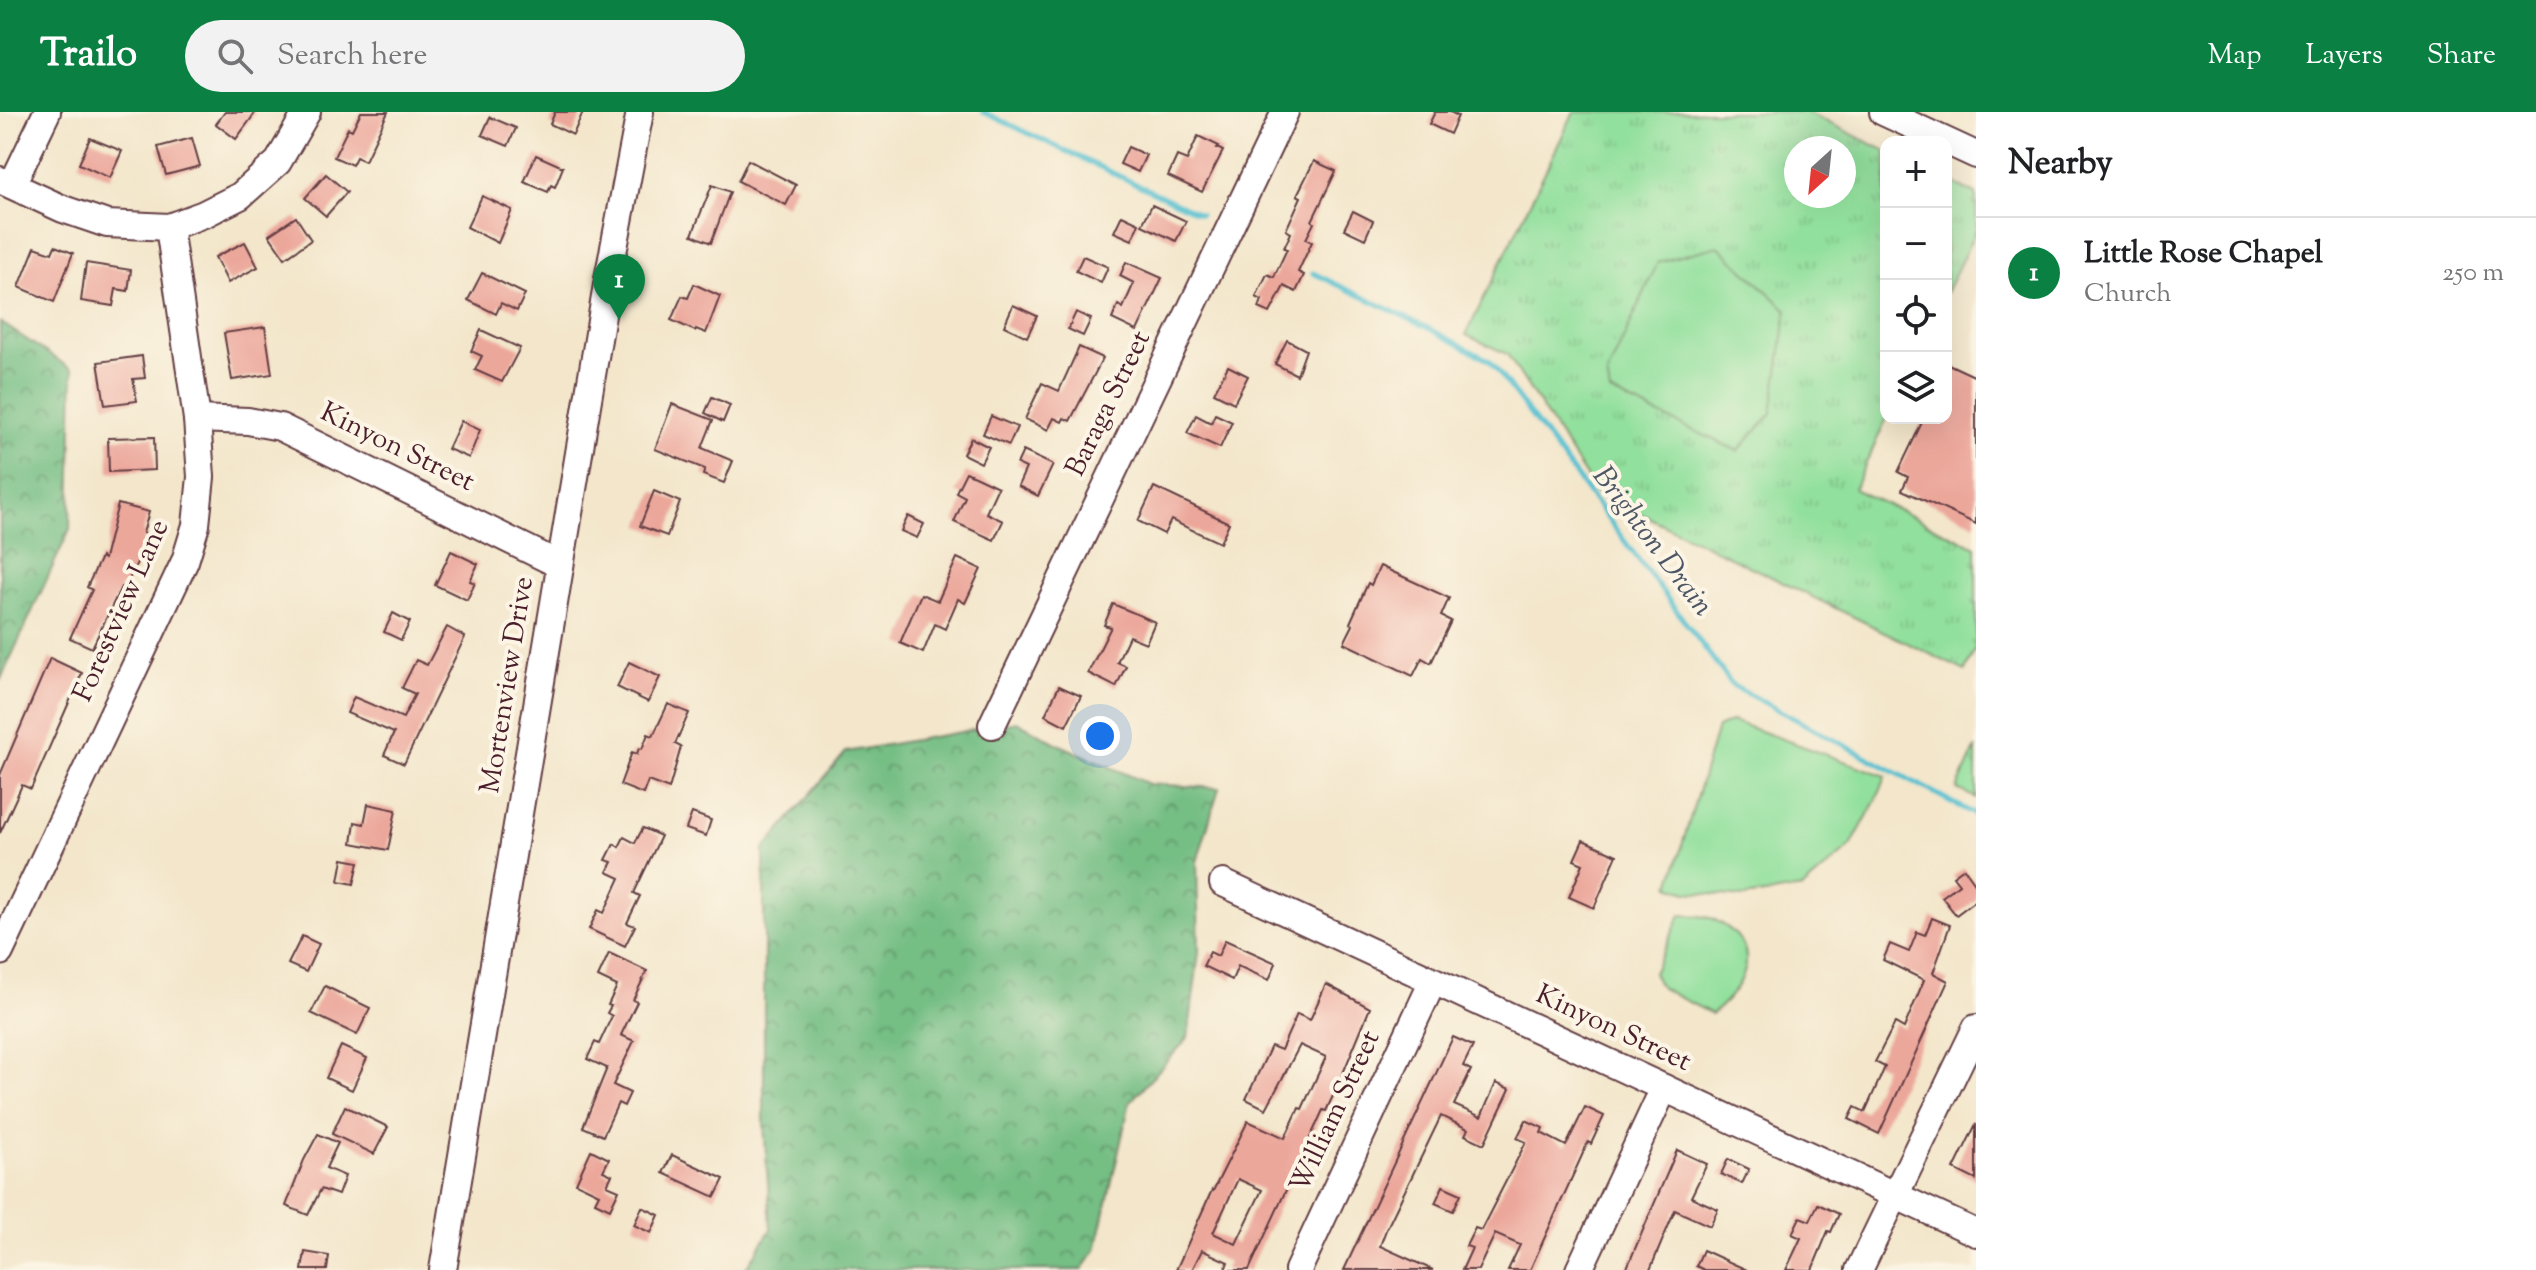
<!DOCTYPE html>
<meta charset="utf-8">
<style>
body{margin:0;font-family:"Sorts Mill Goudy",serif;background:#f2f2f2;color:#202124}
.controls{position:absolute;right:24px;top:24px;display:grid;overflow:hidden;border-radius:16px;box-shadow:0 8px 32px #0002}
.controls button{width:72px;height:72px;display:grid;place-items:center;padding:0;border:0;border-bottom:2px solid #e0e0e0;background:#fff;color:#202124;font:40px sans-serif}
.compass{position:absolute;left:1784px;top:24px;width:72px;height:72px;border-radius:50%;background:#fff;box-shadow:0 8px 32px #0002;rotate:207deg}
.you{position:absolute;left:1100px;top:624px;width:28px;height:28px;margin:-20px;border:6px solid #fff;border-radius:50%;background:#1a73e8;box-shadow:0 0 0 12px #1a73e833}
.badge{display:grid;place-items:center;width:52px;height:52px;border-radius:50%;background:#0b8043;color:#fff;font-size:26px;font-weight:700}
.pin{position:absolute;translate:-50% -66px;filter:drop-shadow(0 2px 4px #0008)}
.pin::after{content:'';position:absolute;top:42px;width:28px;height:24px;background:inherit;clip-path:polygon(0 0,100% 0,50% 100%)}
.list{margin:0;padding:0;list-style:none}
h2{display:flex;justify-content:space-between;align-items:center;height:104px;margin:0;padding:0 32px;font-size:34px}
h2 small{font-size:26px;font-weight:400;color:#757577}
.list li{display:grid;grid-template-columns:52px 1fr auto;gap:24px;align-items:center;box-sizing:border-box;height:112px;padding:0 32px;border-top:2px solid #e0e0e0}
.list b{display:block;font-size:30px;white-space:nowrap}
.list p{margin:0;font-size:26px;white-space:nowrap;color:#757577}
.list em{font-size:26px;font-style:normal;color:#757577}
.icon{flex:none;width:44px;height:44px;fill:none;stroke:currentColor;stroke-width:2;stroke-linecap:round;stroke-linejoin:round}
.map{position:relative;flex:none;width:1976px;height:1158px;overflow:hidden}
header{display:flex;align-items:center;gap:48px;box-sizing:border-box;height:112px;padding:0 40px;background:#0b8043;color:#fff}
header strong{font-size:38px}
nav{display:flex;gap:44px;margin-inline-start:auto;font-size:28px}
.search{width:560px;height:72px;background:#f2f2f2;display:flex;align-items:center;gap:20px;box-sizing:border-box;padding:0 28px;border-radius:44px;color:#757577;font-size:30px}
main{display:flex}
aside{flex:1;background:#fff}
.map>svg:first-child{display:block}
</style>
<header>
<strong>Trailo</strong>
<div class="search"><svg class="icon" aria-label="search" viewBox="0 0 24 24"><circle cx="10" cy="10" r="6"/><path d="M15 15l6 6"/></svg>Search here</div>
<nav><a>Map</a><a>Layers</a><a>Share</a></nav>
</header>
<main>
<div class="map">
<svg width="1976" height="1158" viewBox="0 0 1976 1158">
<defs>
<pattern id="grass-tufts" width="24" height="20" patternUnits="userSpaceOnUse" patternTransform="scale(2)"><rect width="24" height="20" fill="#92e09d"/><path d="M3 7l-1-3M5 7V3M7 7l1-3M15 17l-1-3M17 17v-4M19 17l1-3" fill="none" stroke="#7fc087"/></pattern>
<pattern id="forest-crowns" width="20" height="18" patternUnits="userSpaceOnUse" patternTransform="scale(2)"><rect width="20" height="18" fill="#75be84"/><path d="M2 6a3 3 0 1 1 6 0M12 15a3 3 0 1 1 6 0" fill="none" stroke="#629a6c"/></pattern>
</defs>
<rect width="100%" height="100%" fill="#fcf5e5"/>
<filter id="ink" filterUnits="userSpaceOnUse"><feTurbulence type="fractalNoise" baseFrequency=".0125" numOctaves="2"/><feDisplacementMap in="SourceGraphic" scale="16" xChannelSelector="R" yChannelSelector="G"/><feConvolveMatrix kernelMatrix="1 2 1 2 8 2 1 2 1" color-interpolation-filters="sRGB"/></filter>
<filter id="wash" filterUnits="userSpaceOnUse"><feTurbulence type="fractalNoise" baseFrequency=".006" numOctaves="4" result="noise"/><feDisplacementMap in="SourceGraphic" scale="32" xChannelSelector="R" yChannelSelector="G"/><feGaussianBlur stdDeviation="1.8" result="paint"/><feColorMatrix in="noise" values="0 0 0 0 0 0 0 0 0 0 0 0 0 0 0 0 0 1.4 0 .05"/><feComposite in="paint" operator="in"/></filter>
<g filter="url(#wash)">
<rect width="100%" height="100%" fill="#f3e6cb"/>
<g fill="url(#grass-tufts)" stroke="#6e8064" stroke-width="2" fill-rule="evenodd">
<path d="M1574,0H1807L1886,39L1887,306L1854,377L1976,435V536L1965,559L1596,380L1507,242L1466,223ZM1796,36H1844V84H1796Z"/>
<polygon points="1946,68 1976,82 1976,118 1946,181"/>
<polygon points="1976,635 1976,686 1957,677"/>
</g>
<g fill="url(#forest-crowns)" stroke="#606e58" stroke-width="2">
<polygon points="0,210 73,258 70,417 0,569"/>
<polygon points="1018,610 1058,632 1149,672 1219,676 1197,750 1199,840 1188,926 1130,990 1096,1138 1082,1158 745,1158 771,1117 764,1012 764,737 846,640"/>
</g>
<g fill="#92e09d" stroke="#6e8064" stroke-width="2">
<polygon points="1718,134 1787,198 1772,301 1738,339 1610,280 1607,263 1658,150"/>
<polygon points="1732,609 1886,664 1880,680 1851,734 1803,776 1745,785 1687,780 1670,774 1717,616"/>
<path d="M1681,803C1691,804 1704,803 1713,807C1766,833 1748,872 1712,902L1661,876L1653,861Z"/>
</g>
<g fill="none" stroke-linecap="round" stroke-linejoin="round">
<g stroke="#55c0d0" stroke-width="5">
<polyline points="983,0 1200,102"/>
<polyline points="1313,161 1432,218 1490,249 1733,574 1976,703"/>
</g>
</g>
<g id="blocks">
<g fill="#eca79b" fill-rule="evenodd">
<polygon points="225,0 256,0 236,27 216,12"/>
<polygon points="361,0 388,0 365,49 356,45 352,53 334,45 348,16 352,18"/>
<polygon points="555,0 583,0 573,23 550,12"/>
<polygon points="1435,0 1450,0 1458,4 1450,22 1429,12"/>
<polygon points="490,5 516,16 508,34 482,23"/>
<polygon points="1198,24 1219,34 1217,36 1223,39 1202,80 1168,64 1177,44 1187,48"/>
<polygon points="90,26 122,39 110,66 79,52"/>
<polygon points="192,26 200,54 166,63 158,35"/>
<polygon points="1128,35 1146,43 1138,60 1120,52"/>
<polygon points="536,43 563,55 555,75 551,73 548,80 524,70"/>
<polygon points="748,48 796,73 786,93 738,69"/>
<polygon points="1314,49 1336,59 1312,109 1314,111 1306,127 1312,130 1298,160 1304,163 1296,180 1284,174 1270,201 1259,196 1262,188 1256,185 1267,162 1274,165 1287,137 1284,136 1291,121 1286,118 1301,85 1297,83"/>
<polygon points="326,62 347,80 326,104 305,86"/>
<polygon points="712,73 730,80 711,131 692,123"/>
<polygon points="482,84 512,98 498,131 467,115"/>
<polygon points="1152,93 1186,109 1176,129 1142,113"/>
<polygon points="1353,99 1373,109 1365,127 1344,117"/>
<polygon points="1122,103 1139,111 1132,128 1114,120"/>
<polygon points="296,105 311,128 285,146 269,123"/>
<polygon points="245,130 258,155 228,171 215,145"/>
<polygon points="55,134 73,141 54,190 19,175 35,135 52,141"/>
<polygon points="1083,144 1108,155 1101,171 1076,159"/>
<polygon points="1126,150 1162,166 1137,219 1112,207 1118,193 1123,196 1134,171 1120,164"/>
<polygon points="86,151 131,158 128,179 116,177 113,194 81,189"/>
<polygon points="482,161 525,182 517,199 501,191 496,202 468,188"/>
<polygon points="694,172 720,184 706,221 696,217 695,219 671,208 682,184 688,186"/>
<polygon points="1013,193 1037,204 1027,225 1004,214"/>
<polygon points="1076,200 1091,207 1083,224 1068,217"/>
<polygon points="265,215 272,262 232,268 224,221"/>
<polygon points="481,218 520,236 502,270 475,258 482,244 471,239"/>
<polygon points="1287,228 1306,238 1297,263 1275,252"/>
<polygon points="1079,235 1103,246 1070,309 1064,306 1062,310 1054,306 1048,318 1025,307 1042,271 1059,279"/>
<polygon points="142,244 145,266 133,267 137,289 105,293 98,250"/>
<polygon points="1946,251 1976,265 1976,412 1902,378 1908,365 1898,360 1924,306 1946,306"/>
<polygon points="1228,254 1248,264 1234,291 1214,281"/>
<polygon points="712,285 730,293 723,310 705,301"/>
<polygon points="672,292 713,308 702,336 733,349 724,371 703,363 705,357 655,337"/>
<polygon points="1215,302 1232,310 1220,336 1187,321 1196,303 1211,311"/>
<polygon points="991,304 1017,315 1009,333 983,322"/>
<polygon points="461,309 480,318 469,346 448,337"/>
<polygon points="154,325 155,358 109,360 108,326"/>
<polygon points="971,326 989,335 981,351 963,342"/>
<polygon points="1023,339 1053,353 1038,384 1018,374 1026,356 1017,352"/>
<polygon points="966,360 998,375 986,401 1003,409 994,428 954,410 965,385 956,380"/>
<polygon points="1154,375 1229,411 1220,431 1171,408 1164,422 1138,409"/>
<polygon points="654,379 680,390 667,424 640,414"/>
<polygon points="118,392 149,400 143,421 146,422 140,444 125,476 121,475 92,536 70,526 92,478 87,475 101,445 104,447"/>
<polygon points="908,404 924,412 917,426 901,419"/>
<polygon points="451,439 478,452 470,469 475,471 467,488 435,473"/>
<polygon points="957,446 981,457 965,491 958,487 945,517 935,512 923,541 900,531 921,482 938,489"/>
<polygon points="1380,454 1449,486 1441,504 1451,509 1431,551 1422,546 1413,564 1344,531 1353,513 1350,511 1368,471 1371,473"/>
<polygon points="1113,492 1155,510 1146,531 1129,524 1117,550 1126,554 1116,575 1088,561 1111,515 1104,513"/>
<polygon points="393,501 410,510 401,528 384,520"/>
<polygon points="447,515 465,525 404,652 384,643 394,621 347,601 354,585 403,606 415,582 402,576 416,548 427,553"/>
<polygon points="50,546 82,561 31,677 22,673 0,721 0,663"/>
<polygon points="629,550 660,565 648,590 617,575"/>
<polygon points="1059,574 1081,584 1066,614 1045,603"/>
<polygon points="668,592 689,601 675,632 681,635 669,677 648,669 643,682 620,673 632,640 637,642 639,636 642,637 648,622 653,624"/>
<polygon points="368,692 396,698 388,738 352,731 355,710 364,712"/>
<polygon points="692,701 711,708 706,724 686,717"/>
<polygon points="643,716 661,724 634,781 640,784 627,811 635,814 625,834 589,817 598,798 604,801 620,766 607,760 612,750 606,748 614,732 619,735 624,725 635,731"/>
<polygon points="1583,728 1617,743 1594,796 1569,785 1583,752 1574,748"/>
<polygon points="343,747 359,750 354,772 339,769"/>
<polygon points="1964,756 1976,773 1976,788 1956,803 1942,785 1959,772 1953,764"/>
<polygon points="1932,806 1950,813 1933,861 1948,869 1879,1022 1849,1007 1855,995 1865,1000 1885,955 1875,950 1895,911 1904,916 1924,868 1883,848 1890,832 1909,840 1917,820 1925,823"/>
<polygon points="302,824 319,832 306,860 288,852"/>
<polygon points="1225,828 1276,851 1269,868 1238,854 1232,868 1203,854 1210,840 1218,844"/>
<polygon points="609,841 647,859 633,888 637,890 621,923 634,929 613,973 630,981 624,994 618,991 603,1024 583,1015 607,956 587,947 595,930 599,932 612,904 607,901 611,894 608,893 617,874 598,865"/>
<path d="M1326,872L1370,896L1339,971L1326,999L1323,998L1249,1158H1225L1228,1150L1202,1138L1192,1158H1176L1212,1078L1213,1079L1248,1009L1285,1026L1299,996L1302,997L1326,945L1300,933L1266,997L1246,987L1271,934L1281,938L1297,902L1310,908ZM1238,1067L1262,1078L1236,1132L1213,1121Z"/>
<polygon points="325,874 370,896 357,923 311,901"/>
<polygon points="1453,925 1473,934 1463,954 1471,958 1454,993 1481,1005 1496,971 1510,977 1484,1032 1465,1023 1468,1017 1441,1004 1386,1118 1380,1134 1433,1158 1344,1158"/>
<polygon points="341,934 367,946 352,978 326,966"/>
<polygon points="345,994 388,1015 374,1042 332,1022"/>
<polygon points="1585,995 1604,1004 1591,1032 1588,1030 1530,1158 1508,1158 1520,1133 1495,1122 1478,1158 1462,1158 1472,1136 1466,1134 1475,1116 1481,1118 1526,1030 1517,1026 1526,1008 1543,1016 1541,1021 1566,1034"/>
<polygon points="1976,1012 1976,1068 1954,1057"/>
<polygon points="318,1022 338,1031 326,1056 345,1064 338,1083 321,1077 308,1103 286,1094 304,1048"/>
<polygon points="591,1038 609,1047 603,1059 612,1063 607,1073 619,1078 610,1097 595,1090 599,1082 576,1071"/>
<polygon points="1677,1038 1707,1052 1691,1085 1718,1097 1710,1114 1675,1098 1650,1158 1626,1158"/>
<polygon points="672,1043 724,1067 715,1085 663,1061"/>
<polygon points="1728,1047 1749,1057 1742,1072 1721,1062"/>
<polygon points="1443,1074 1461,1082 1453,1099 1435,1091"/>
<polygon points="1818,1092 1839,1102 1831,1120 1828,1119 1812,1158 1786,1158 1801,1126 1792,1122 1800,1105 1810,1109"/>
<polygon points="642,1095 659,1103 651,1121 634,1113"/>
<polygon points="1703,1138 1747,1158 1704,1158 1696,1154"/>
<polygon points="305,1140 329,1144 327,1158 302,1158"/>
</g>
</g>
</g>
<g filter="url(#ink)">
<use href="#blocks" fill-opacity="0" stroke="#633d43" stroke-width="2"/>
<g fill="none" stroke-linecap="round" stroke-linejoin="round">
<g stroke="#633d43" stroke-width="30">
<g id="minor">
<polyline points="1883,0 1976,43"/>
<polyline points="0,68 63,97 107,112 169,115 204,102 240,84 278,50 307,0"/>
<polyline points="12,73 47,0"/>
<polyline points="197,307 248,309 280,315 560,453"/>
<polyline points="992,613 1285,0"/>
<polyline points="1223,771 1976,1121"/>
<polyline points="0,840 185,449 196,413 201,365 197,307 169,115"/>
<polyline points="443,1158 608,167 640,0"/>
<polyline points="1298,1158 1433,869"/>
<polyline points="1579,1158 1664,976"/>
<polyline points="1859,1158 1976,916"/>
</g>
</g>
<use href="#minor" stroke="#fff" stroke-width="26"/>
</g>
</g>
<g text-anchor="middle" dominant-baseline="central" stroke-width="8" stroke-linejoin="round" paint-order="stroke">
<g font-size="28" fill="#4a1f2b" stroke="#fcf5e5">
<text transform="translate(1109 292) rotate(-64)">Baraga Street</text>
<text transform="translate(397 336) rotate(26)">Kinyon Street</text>
<text transform="translate(122 499) rotate(-66)">Forestview Lane</text>
<text transform="translate(508 573) rotate(-81)">Mortenview Drive</text>
<text transform="translate(1613 917) rotate(25)">Kinyon Street</text>
<text transform="translate(1336 1000) rotate(-65)">William Street</text>
</g>
<g font-size="30" font-style="italic" fill="#4e5765" stroke="#fcf5e5">
<text transform="translate(1652 430) rotate(53)">Brighton Drain</text>
</g>
</g>
</svg>
<div class="controls">
<button>+</button>
<button>−</button>
<button><svg class="icon" aria-label="locate" viewBox="0 0 24 24"><circle cx="12" cy="12" r="6"/><path d="M12 2v4M12 18v4M2 12h4M18 12h4"/></svg></button>
<button><svg class="icon" aria-label="layers" viewBox="0 0 24 24"><path d="M12 4l9 5-9 5-9-5zM3 14l9 5 9-5"/></svg></button>
</div>
<svg class="compass" viewBox="-18 -18 36 36"><path d="M0-13l5 13h-10z" fill="#e53935"/><path d="M0 13l5-13h-10z" fill="#757577"/></svg>
<div class="you"></div>
<div class="pin badge" style="left:619px;top:208px">1</div>
</div>
<aside>
<h2>Nearby<small></small></h2>
<ul class="list">
<li><span class="badge">1</span><div><b>Little Rose Chapel</b><p>Church</p></div><em>250 m</em></li>
</ul>
</aside>
</main>
